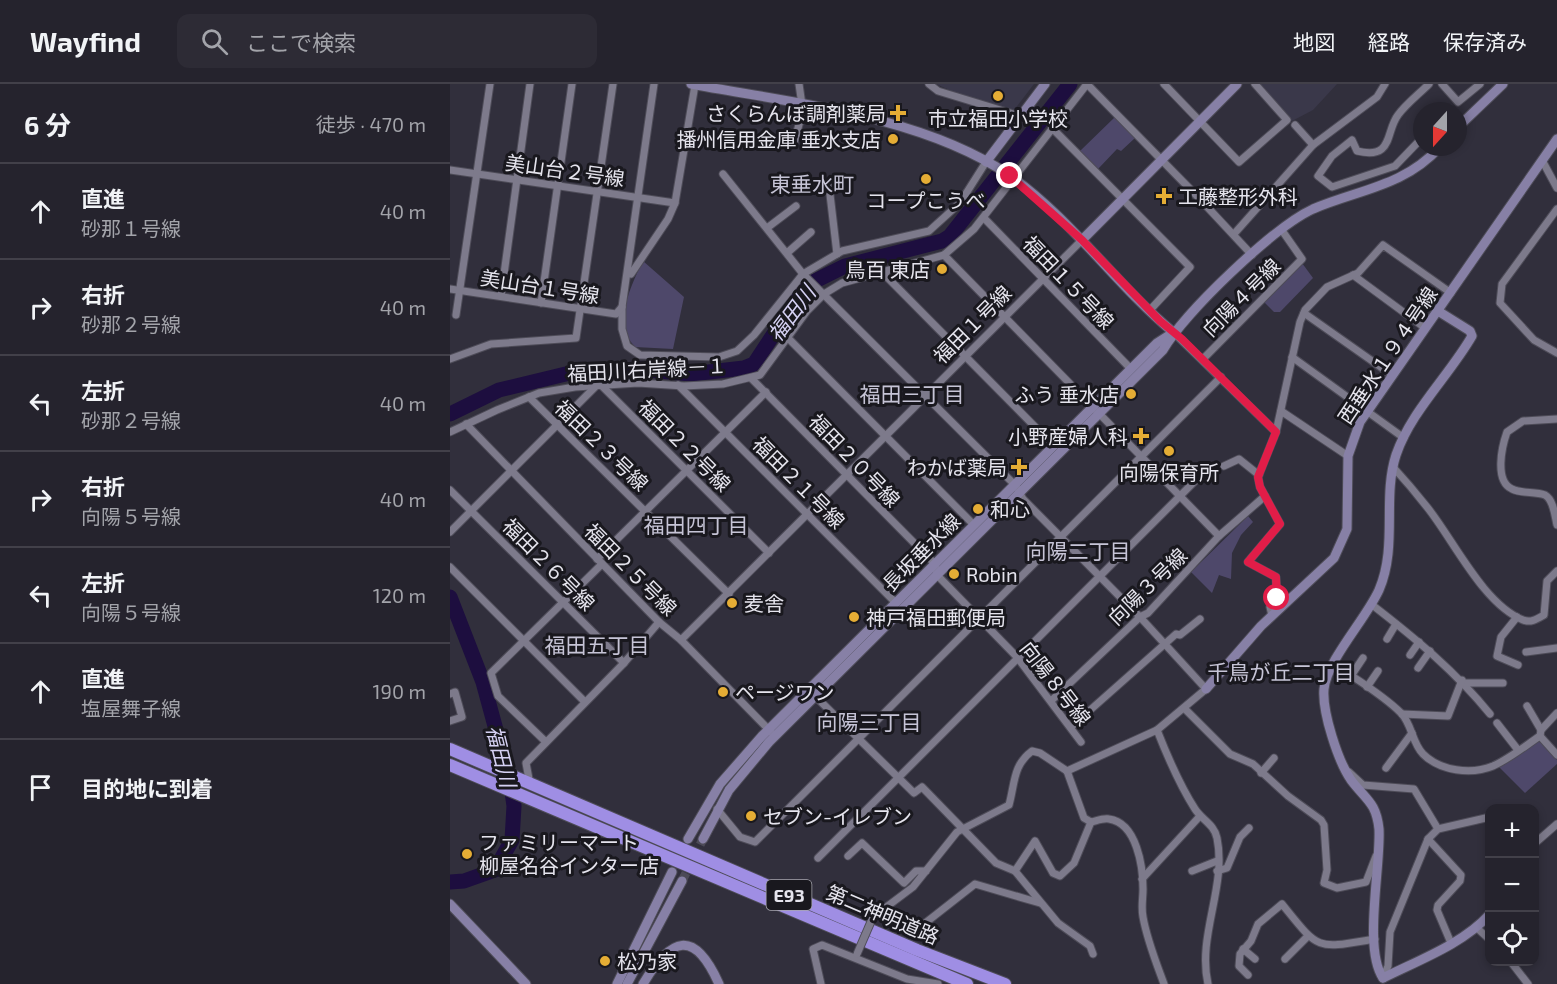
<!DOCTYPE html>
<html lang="ja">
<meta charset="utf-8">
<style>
body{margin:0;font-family:"Exo 2","Noto Sans JP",sans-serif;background:#2d2b35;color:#f1f3f6}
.controls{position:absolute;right:18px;bottom:18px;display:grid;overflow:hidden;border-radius:12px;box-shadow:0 3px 9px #0003}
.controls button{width:54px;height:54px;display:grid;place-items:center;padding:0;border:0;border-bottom:2px solid #424049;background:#25232d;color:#f1f3f6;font:30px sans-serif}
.compass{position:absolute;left:963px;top:18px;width:54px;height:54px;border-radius:50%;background:#25232d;box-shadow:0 3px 9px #0003;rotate:201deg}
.stop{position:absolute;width:18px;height:18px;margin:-14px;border:4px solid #e11d48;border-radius:50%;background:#fff}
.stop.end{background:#e11d48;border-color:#fff;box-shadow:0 2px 6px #0008}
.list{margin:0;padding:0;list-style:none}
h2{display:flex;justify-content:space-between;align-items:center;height:78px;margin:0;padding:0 24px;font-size:26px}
h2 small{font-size:20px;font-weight:400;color:#a3a4aa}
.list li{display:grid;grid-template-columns:39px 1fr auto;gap:18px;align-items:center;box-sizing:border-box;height:96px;padding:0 24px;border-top:2px solid #424049}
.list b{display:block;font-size:22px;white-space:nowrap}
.list p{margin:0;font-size:20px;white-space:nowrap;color:#a3a4aa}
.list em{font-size:20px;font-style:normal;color:#a3a4aa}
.icon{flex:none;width:33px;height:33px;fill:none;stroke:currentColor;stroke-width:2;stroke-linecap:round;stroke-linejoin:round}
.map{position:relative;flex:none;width:1107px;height:900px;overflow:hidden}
header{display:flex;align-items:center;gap:36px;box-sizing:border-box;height:84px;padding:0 30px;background:#25232d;border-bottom:2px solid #424049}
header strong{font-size:28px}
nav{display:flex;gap:33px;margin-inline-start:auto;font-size:21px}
.search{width:420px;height:54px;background:#2d2b35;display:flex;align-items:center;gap:15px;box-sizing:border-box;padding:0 21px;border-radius:12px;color:#a3a4aa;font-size:22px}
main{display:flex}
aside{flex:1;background:#25232d}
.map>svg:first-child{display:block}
</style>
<header>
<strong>Wayfind</strong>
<div class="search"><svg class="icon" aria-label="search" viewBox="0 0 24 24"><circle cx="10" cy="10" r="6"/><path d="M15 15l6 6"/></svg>ここで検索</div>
<nav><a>地図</a><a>経路</a><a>保存済み</a></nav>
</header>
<main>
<aside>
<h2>6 分<small>徒歩 · 470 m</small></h2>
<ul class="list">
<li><svg class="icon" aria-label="ahead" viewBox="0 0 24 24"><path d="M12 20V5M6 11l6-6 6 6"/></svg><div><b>直進</b><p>砂那１号線</p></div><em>40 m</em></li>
<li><svg class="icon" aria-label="right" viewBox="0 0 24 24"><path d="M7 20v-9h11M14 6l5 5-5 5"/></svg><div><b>右折</b><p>砂那２号線</p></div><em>40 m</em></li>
<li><svg class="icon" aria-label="left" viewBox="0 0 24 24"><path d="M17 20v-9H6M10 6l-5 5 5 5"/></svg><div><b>左折</b><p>砂那２号線</p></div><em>40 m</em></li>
<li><svg class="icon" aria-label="right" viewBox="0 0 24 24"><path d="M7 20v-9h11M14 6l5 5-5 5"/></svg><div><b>右折</b><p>向陽５号線</p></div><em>40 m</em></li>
<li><svg class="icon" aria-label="left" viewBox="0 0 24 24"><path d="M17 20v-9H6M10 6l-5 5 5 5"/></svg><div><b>左折</b><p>向陽５号線</p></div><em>120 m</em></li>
<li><svg class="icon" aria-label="ahead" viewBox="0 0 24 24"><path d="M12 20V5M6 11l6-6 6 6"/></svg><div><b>直進</b><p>塩屋舞子線</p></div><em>190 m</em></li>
<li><svg class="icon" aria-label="arrive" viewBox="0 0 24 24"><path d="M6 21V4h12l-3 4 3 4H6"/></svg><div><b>目的地に到着</b></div></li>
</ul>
</aside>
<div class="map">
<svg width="1107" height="900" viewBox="0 0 1107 900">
<rect width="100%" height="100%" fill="#312f3c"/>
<g fill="#3a384a">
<polygon points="486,0 584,0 564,26 506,9"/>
<polygon points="810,0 887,0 863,26 842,37"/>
</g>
<g fill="#4e486a">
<polygon points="665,33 685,54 671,67 667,65 648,85 630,67"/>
<path d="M193,177L234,213L223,265L185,263C183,260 178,255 177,251C168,228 183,197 193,177Z"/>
<polygon points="852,179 863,194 830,228 824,228 814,218"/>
<polygon points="798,432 803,438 791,451 782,469 781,495 769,491 762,509 741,488"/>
<polygon points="1087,657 1092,659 1107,676 1107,680 1075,709 1047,681"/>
</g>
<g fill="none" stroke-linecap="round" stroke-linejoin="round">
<g stroke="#1d0e3f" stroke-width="15">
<polyline points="0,330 49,306 124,288 190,285 241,290 294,284 304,280 352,207 363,198 395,182 492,157 500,152 620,0"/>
<polyline points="0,513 33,598 61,701 64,722 62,756 45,786 14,797 0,798"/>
</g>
<polyline stroke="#4c4a57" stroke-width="9" stroke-dasharray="9 4.5" stroke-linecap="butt" points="232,797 253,755"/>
<g stroke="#4e4c58" stroke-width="9">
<g id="street">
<polyline points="204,0 172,223 172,245 177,262 190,271 269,273 287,267 304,251 353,190 392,167 479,147 510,119 536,78"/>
<polyline points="349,0 352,21"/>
<polyline points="479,0 488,7 570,32"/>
<polyline points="637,0 747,112 802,171"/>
<polyline points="714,0 789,78 837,36 805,0"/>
<polyline points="992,0 1008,18 1030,0"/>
<polyline points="998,27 1000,25"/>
<polyline points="845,41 863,61"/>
<polyline points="602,44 740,183 700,226"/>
<path d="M972,54L945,82L882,103L868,92L882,72L902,56L907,67C944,76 935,48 948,31C956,20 969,10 979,0"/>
<polyline points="344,59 354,22"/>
<polyline points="1093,78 1107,104"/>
<polyline points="0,86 225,119"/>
<polyline points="273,90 353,190 565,401 573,415 690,533 756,605 707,646 617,687"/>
<polyline points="379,102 387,170"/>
<polyline points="1107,125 1052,200 1050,219 1084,256 1107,269"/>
<polyline points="534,134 681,285"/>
<polyline points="317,144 346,122"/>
<polyline points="784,150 863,61 927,13 935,0"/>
<polyline points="337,169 361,148"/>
<polyline points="494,171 769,452"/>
<polyline points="431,187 604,362"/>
<polyline points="181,190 218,135 225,119 245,1"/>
<polyline points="903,191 975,244"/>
<polyline points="0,205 166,230 172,223"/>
<polyline points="51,212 80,0"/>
<polyline points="91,219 122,0"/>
<polyline points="854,229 942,291"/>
<polyline points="6,231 40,0"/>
<polyline points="723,248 826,348 808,393 810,403 830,440 798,478 826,493 827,514 820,523 822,532"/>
<polyline points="337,253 524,441"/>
<polyline points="842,273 954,354"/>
<polyline points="0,275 41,260 126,254 163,0"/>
<polyline points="753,275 852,175 831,145"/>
<polyline points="301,294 485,480 487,491 567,573 631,658"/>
<polyline points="151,301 319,469"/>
<polyline points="228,301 446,519"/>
<polyline points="79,313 279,510"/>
<polyline points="831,327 898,372"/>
<path d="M1107,335L1073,337L1057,348C1052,362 1044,397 1062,405C1072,410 1085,407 1095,411C1104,416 1105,433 1107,441"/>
<polyline points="16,340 209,538 231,556 321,648"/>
<polyline points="0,348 47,326 89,309 125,303 188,299 234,302 273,300 310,291 357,227 374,210 392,199 494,171 524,145 637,0"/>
<polyline points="826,348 850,238 855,226 877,203 908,189 933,161 1001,209"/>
<polyline points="774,382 789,375 809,391"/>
<path d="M943,383C955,396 966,409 977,423C1003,455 1033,520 1073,536C1081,539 1087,535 1094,531L1097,497L1107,487"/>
<polyline points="0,406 174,579"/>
<polyline points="0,448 146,302"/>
<polyline points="147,475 316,308"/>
<polyline points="0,483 135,618"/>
<path d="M921,520C965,554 1005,587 1040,630"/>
<polyline points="1067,533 1051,553 1047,572 1068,581"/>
<polyline points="937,555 946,540"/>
<polyline points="231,556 632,156"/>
<polyline points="1076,568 1107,564"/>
<polyline points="960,571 969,558"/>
<path d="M884,580C907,596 932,610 951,629C962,640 962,659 973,670C990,687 1021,691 1043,682C1059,675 1075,662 1090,652"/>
<polyline points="968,584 980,567"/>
<polyline points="901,592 913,574"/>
<polyline points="1015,599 1053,599"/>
<polyline points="917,603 928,587"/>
<polyline points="0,610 5,608 12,633 0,637"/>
<polyline points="365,612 464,709 472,703 546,779 565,787 608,839 640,862 643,870"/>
<polyline points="602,616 690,533 698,529 769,452 815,412"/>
<polyline points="1077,622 1091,646"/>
<polyline points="735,625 780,670 803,680 838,712 871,736 874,741 877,786 874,799 887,804 916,798 926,772"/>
<polyline points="952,630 998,632 1012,596"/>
<polyline points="1047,639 1068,666"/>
<polyline points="621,643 726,550 730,551 750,535"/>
<path d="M707,646C718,674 729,700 745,725C752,736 764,740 767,754C777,803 747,851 758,900"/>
<polyline points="1090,652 1091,646 1107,629"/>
<polyline points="1090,652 1107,671"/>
<polyline points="96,658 48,612 41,589 152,480"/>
<polyline points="936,684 962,649"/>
<path d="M617,687L634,734L641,738C646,737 653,734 659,735C687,739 693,783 693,805C693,815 691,823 693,833C697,856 706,878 714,900"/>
<polyline points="899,688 913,701 964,705 988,745"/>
<polyline points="811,689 824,674"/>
<polyline points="79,695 76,679 174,579 209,538"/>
<polyline points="267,725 290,753 305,758 771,293"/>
<polyline points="978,755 1011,791 1010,797 988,821 987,826 1001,859"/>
<polyline points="1084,760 1107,740"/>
<polyline points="398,772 412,759 454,799 466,787 476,787"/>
<polyline points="368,774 746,396"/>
<polyline points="565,787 585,757 603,789 610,792 624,779 641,738"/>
<polyline points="742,787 767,777"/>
<polyline points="767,787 777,784 790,753 799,744"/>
<polyline points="692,795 750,732"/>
<polyline points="432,825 445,833 474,840 525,800 590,819"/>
<path d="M423,833L463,803L507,748L559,721C565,699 563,681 582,667L590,669L617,687"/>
<polyline points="1027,844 1040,856"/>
<polyline points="793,865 805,875"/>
<polyline points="835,875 858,852"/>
<polyline points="1061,878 1078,900"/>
<path d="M798,891L789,882L790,870L801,857L808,840L832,820C870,867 865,865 925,855"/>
<polyline points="933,894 938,882 940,848 978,755 988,745 1040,733"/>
<polyline points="371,900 363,865 372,861 457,895 488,900"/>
</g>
</g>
<g stroke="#4e4c58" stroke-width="11">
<g id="secondary">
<path d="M241,0C343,19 472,32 559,91C622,135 665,200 723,248"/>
<polyline points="1008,43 1053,0"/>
<polyline points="536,78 595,0"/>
<polyline points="632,156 787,0"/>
<polyline points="756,605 811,542 884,474 897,445 898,372 910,338 1107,55"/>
<polyline points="238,755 270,700 312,652 707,259 721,250"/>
<path d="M253,755L279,706L319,658L713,266C735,228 824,143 863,125C910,105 953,103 990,63"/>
<polyline points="0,820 76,900"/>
<path d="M933,894C913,865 931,782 929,745C926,718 916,716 901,696C888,677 872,628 874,605C877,576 916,535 929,506C948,462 932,414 946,371C961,327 999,292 1022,252L1020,247L988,227"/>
<path d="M933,894C969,876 1013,860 1040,830"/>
<polyline points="167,900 222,788"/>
<polyline points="177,900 232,797"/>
<path d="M193,900C221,853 244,844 269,900"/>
</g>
</g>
<g stroke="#4e4c58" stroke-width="14">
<g id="highway">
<polyline points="0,665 467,866 555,900"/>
<polyline points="0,681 517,900"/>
</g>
</g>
<use href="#street" stroke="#7d7a8b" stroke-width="7"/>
<use href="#secondary" stroke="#8780a6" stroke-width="9"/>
<use href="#highway" stroke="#9f8ee4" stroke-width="12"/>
<g stroke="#4e4c58" stroke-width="9" stroke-linecap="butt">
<polyline id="street-bridge" points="407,870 423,833"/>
</g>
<use href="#street-bridge" stroke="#7d7a8b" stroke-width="7"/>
</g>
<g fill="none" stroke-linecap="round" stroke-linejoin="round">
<polyline stroke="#e11d48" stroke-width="8" points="560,92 632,156 710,237 732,255 826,348 808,393 810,403 830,440 798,478 826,493 827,514"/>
</g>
<g fill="#e5ad35" stroke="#19181e" stroke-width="2">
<circle cx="548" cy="12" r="6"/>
<path d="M445 20h6v6h6v6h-6v6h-6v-6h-6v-6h6z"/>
<circle cx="443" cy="55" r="6"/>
<circle cx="476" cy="95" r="6"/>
<path d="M711 103h6v6h6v6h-6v6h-6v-6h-6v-6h6z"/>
<circle cx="492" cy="185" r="6"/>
<circle cx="681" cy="310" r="6"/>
<path d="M688 343h6v6h6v6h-6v6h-6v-6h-6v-6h6z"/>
<circle cx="719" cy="367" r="6"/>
<path d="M566 374h6v6h6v6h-6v6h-6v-6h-6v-6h6z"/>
<circle cx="528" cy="425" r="6"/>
<circle cx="504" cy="490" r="6"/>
<circle cx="282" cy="519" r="6"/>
<circle cx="404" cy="533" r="6"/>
<circle cx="273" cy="608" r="6"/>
<circle cx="301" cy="732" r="6"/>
<circle cx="17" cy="770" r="6"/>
<circle cx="155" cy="877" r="6"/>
</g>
<g text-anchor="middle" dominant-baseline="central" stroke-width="6" stroke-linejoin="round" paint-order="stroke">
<rect fill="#19181e" stroke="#a8a7af" stroke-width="1.5" x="316.5" y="796" width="45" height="30" rx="4.5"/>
<g font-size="18" font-weight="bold" fill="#e5e4ed">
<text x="339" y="811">E93</text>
</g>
<g font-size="20" fill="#e5e4ed" stroke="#19181e" text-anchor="start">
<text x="436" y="29" text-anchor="end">さくらんぼ調剤薬局</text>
<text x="548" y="34" text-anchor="middle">市立福田小学校</text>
<text x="431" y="55" text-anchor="end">播州信用金庫 垂水支店</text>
<text x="728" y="112">工藤整形外科</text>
<text x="476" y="116" text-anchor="middle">コープこうべ</text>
<text x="480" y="185" text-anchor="end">鳥百 東店</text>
<text x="669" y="310" text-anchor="end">ふう 垂水店</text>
<text x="678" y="352" text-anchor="end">小野産婦人科</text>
<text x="557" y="383" text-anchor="end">わかば薬局</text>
<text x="719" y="388" text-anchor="middle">向陽保育所</text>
<text x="540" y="425">和心</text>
<text x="516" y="490">Robin</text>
<text x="294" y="519">麦舎</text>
<text x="416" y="533">神戸福田郵便局</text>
<text x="285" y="608">ページワン</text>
<text x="313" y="732">セブン-イレブン</text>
<text x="29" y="758">ファミリーマート<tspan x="29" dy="23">柳屋名谷インター店</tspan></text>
<text x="167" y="877">松乃家</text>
</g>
<g font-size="20" fill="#e5e4ed" stroke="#19181e">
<text transform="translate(115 86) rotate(8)">美山台２号線</text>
<text transform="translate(619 198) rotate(46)">福田１５号線</text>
<text transform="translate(90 202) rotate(9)">美山台１号線</text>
<text transform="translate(791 213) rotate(-45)">向陽４号線</text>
<text transform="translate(522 240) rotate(-45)">福田１号線</text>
<text transform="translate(937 271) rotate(-56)">西垂水１９４号線</text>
<text transform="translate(197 285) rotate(-3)">福田川右岸線－１</text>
<text transform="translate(152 361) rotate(44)">福田２３号線</text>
<text transform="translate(235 361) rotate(45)">福田２２号線</text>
<text transform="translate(405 376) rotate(46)">福田２０号線</text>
<text transform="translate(349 398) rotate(45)">福田２１号線</text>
<text transform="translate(471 468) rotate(-45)">長坂垂水線</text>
<text transform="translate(99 480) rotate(45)">福田２６号線</text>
<text transform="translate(181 485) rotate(45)">福田２５号線</text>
<text transform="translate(697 502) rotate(-44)">向陽３号線</text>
<text transform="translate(606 599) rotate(52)">向陽８号線</text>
<text transform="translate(433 830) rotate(23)">第二神明道路</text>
</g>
<g font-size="21" fill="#c6c4d6" stroke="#19181e">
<text x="362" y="99">東垂水町</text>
<text x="462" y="309">福田三丁目</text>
<text x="246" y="440">福田四丁目</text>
<text x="628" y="466">向陽二丁目</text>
<text x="147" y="560">福田五丁目</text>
<text x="831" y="587">千鳥が丘二丁目</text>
<text x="419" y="637">向陽三丁目</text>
</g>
<g font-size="21" font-style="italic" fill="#d5d1f3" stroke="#19181e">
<text transform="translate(341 229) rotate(-53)">福田川</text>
<text transform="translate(52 672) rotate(76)">福田川</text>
</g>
</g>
</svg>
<div class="controls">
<button>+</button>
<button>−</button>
<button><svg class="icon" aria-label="locate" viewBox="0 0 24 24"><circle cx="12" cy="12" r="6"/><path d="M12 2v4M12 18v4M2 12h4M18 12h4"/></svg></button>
</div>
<svg class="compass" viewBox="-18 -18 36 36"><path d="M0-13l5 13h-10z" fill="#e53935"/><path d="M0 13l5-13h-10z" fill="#a3a4aa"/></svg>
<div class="stop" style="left:827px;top:514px"></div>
<div class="stop end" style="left:560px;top:92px"></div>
</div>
</main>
